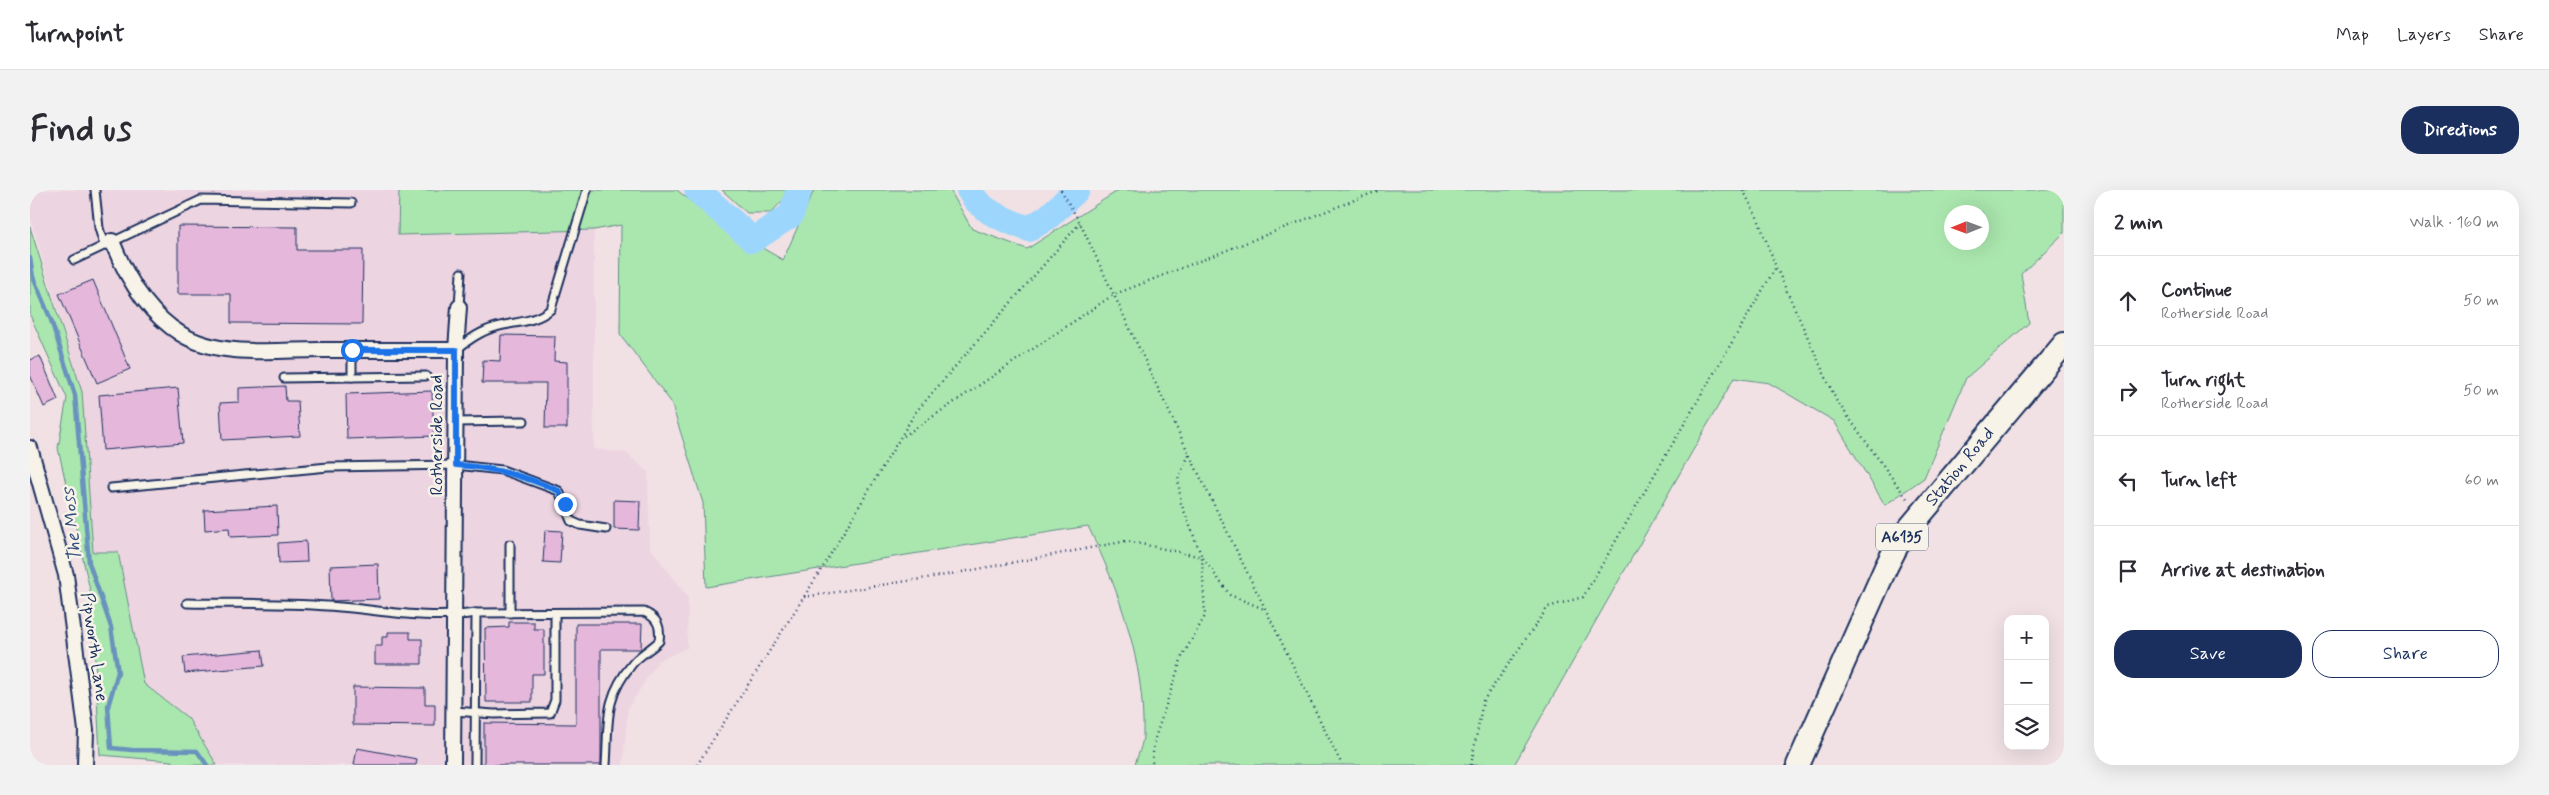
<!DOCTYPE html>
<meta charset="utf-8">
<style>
body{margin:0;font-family:Mynerve,sans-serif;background:#f2f2f3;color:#2b2b33}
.controls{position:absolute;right:15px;bottom:15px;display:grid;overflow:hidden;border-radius:10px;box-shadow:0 5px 20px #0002}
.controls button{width:45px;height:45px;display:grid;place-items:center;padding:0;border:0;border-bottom:1px solid #e1e1e2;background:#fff;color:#2b2b33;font:25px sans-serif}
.compass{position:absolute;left:1914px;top:15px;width:45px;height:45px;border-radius:50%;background:#fff;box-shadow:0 5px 20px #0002;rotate:269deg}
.stop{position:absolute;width:15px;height:15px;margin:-11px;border:4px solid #1a73e8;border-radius:50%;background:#fff}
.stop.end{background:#1a73e8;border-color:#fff;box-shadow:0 1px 5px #0008}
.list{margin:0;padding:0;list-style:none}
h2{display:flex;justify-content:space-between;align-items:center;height:65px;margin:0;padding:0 20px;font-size:21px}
h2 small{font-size:16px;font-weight:400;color:#7c7c81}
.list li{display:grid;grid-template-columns:32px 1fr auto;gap:15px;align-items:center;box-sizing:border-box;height:90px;padding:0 20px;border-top:1px solid #e1e1e2}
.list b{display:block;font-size:19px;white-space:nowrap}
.list p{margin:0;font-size:16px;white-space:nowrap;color:#7c7c81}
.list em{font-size:16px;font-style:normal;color:#7c7c81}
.actions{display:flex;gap:10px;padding:15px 20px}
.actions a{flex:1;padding:11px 0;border:1px solid #1b2f5e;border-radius:20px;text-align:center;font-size:18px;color:#1b2f5e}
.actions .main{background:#1b2f5e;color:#fff}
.icon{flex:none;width:28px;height:28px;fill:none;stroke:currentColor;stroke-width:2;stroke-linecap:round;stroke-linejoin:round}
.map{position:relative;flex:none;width:2034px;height:575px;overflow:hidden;border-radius:20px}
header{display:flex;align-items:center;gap:30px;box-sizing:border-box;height:70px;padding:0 25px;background:#fff;border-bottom:1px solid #e1e1e2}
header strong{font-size:24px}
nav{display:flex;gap:28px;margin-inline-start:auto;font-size:18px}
.intro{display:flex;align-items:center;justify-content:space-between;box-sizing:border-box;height:120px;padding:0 30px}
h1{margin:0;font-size:35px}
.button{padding:12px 22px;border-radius:20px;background:#1b2f5e;color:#fff;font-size:18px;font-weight:700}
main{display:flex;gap:30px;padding:0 30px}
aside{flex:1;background:#fff;border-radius:20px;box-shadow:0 5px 20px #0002}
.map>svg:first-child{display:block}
</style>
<header>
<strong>Turnpoint</strong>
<nav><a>Map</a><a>Layers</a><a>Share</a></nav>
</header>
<div class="intro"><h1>Find us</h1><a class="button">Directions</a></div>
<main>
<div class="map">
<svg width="2034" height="575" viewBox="0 0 2034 575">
<rect width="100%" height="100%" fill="#f1e1e4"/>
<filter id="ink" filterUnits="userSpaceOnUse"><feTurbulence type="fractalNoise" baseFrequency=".02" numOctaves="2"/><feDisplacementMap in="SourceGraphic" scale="10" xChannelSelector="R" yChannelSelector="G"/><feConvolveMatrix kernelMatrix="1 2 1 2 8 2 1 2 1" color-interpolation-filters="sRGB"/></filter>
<g filter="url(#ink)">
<polygon fill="#edd4e1" points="0,0 369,0 369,45 564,40 564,259 596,263 618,282 620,357 658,407 657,458 628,471 598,518 593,575 187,575 158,528 114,494 88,362 63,362 52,202 0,27"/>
<g fill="#aae7ae" stroke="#628b86" fill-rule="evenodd">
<path d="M369,0H647L684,30L753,70L784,0H920L942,39L997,59L1089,0H2034V43L1991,84L1999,133L1936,188L1894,288L1855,315L1804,231L1739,193L1704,188L1484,575H1105C1107,566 1113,555 1113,545C1115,473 1089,400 1058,336L676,397L673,313L641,212L590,144L591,35L564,40L368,45ZM1922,22H1952V52H1922Z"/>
<polygon points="692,0 756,0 753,10 741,23 717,23"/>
<polygon points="0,37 52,202 63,362 88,362 114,494 158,528 187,575 147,575 141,571 70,565 62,409 28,258 37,208 0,125"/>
</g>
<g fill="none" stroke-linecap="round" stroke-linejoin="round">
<polyline stroke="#6993bd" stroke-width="4.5" points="0,68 3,87 21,130 45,205 59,373 81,437 88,482 78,516 81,558 102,560 167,561 177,575"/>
<g stroke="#9dd6fd" stroke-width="26">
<polyline points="667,0 723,50 761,25 769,0"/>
<path d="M939,0C951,23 976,30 999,39L1018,27L1047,0"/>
</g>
</g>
<g fill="#e4b7db" stroke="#1b2f5e">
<polygon points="148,36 267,37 267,60 333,60 332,134 201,133 201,104 148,104"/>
<polygon points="63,90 100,179 67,193 29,104"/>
<polygon points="471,145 525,146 524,171 537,172 537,238 515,238 516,193 452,193 453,170 470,171"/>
<polygon points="10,166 28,210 14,217 0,185 0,170"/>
<polygon points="255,196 256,211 268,211 270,246 192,250 190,213 209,212 209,198"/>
<polygon points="148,198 153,253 73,260 69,205"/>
<polygon points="402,201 404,246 317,249 316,204"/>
<polygon points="584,310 610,311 609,340 584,339"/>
<polygon points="247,316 248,345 200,347 199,338 175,340 174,320"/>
<polygon points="515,340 532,341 530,373 513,372"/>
<polygon points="276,351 277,372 249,373 248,353"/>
<polygon points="348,374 349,409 301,411 300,376"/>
<polygon points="479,432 504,432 504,439 514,439 514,484 502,484 502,512 456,512 455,438 479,437"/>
<polygon points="546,434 612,434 611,459 571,459 571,575 454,575 454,533 546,534"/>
<polygon points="358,442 380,442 380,449 392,449 392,474 345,474 345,456 352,456 352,447 358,447"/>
<polygon points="232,460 234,476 155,483 153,467"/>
<polygon points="323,497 395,498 395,514 405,514 405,536 323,535"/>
<polygon points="327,558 387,569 386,575 324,575"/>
</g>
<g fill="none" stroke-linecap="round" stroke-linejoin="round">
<g stroke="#1b2f5e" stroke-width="11">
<g id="service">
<polyline points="65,0 69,38 74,55"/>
<polyline points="44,70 171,10 321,13"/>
<polyline points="429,117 431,83"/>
<path d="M426,160C437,151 449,142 463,138C484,131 503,134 521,119L557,0"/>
<polyline points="322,187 396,186"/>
<polyline points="254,188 322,187 322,160"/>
<polyline points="426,232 494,231"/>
<polyline points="81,298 298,277 426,275 472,280 529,301 541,331 550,335 576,339"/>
<path d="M157,413C208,414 260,412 310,417C356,421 400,430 446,423L614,422C628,428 631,437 629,451C621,459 610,465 603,473C573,508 579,533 576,575"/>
<polyline points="480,423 480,354"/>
<polyline points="424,521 464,524 520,523 525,510 525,423"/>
<polyline points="445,575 446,423"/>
</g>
</g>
<g stroke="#1b2f5e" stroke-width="18">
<g id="minor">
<path d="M82,51C96,87 117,123 151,144C190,168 246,160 289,160C335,160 380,160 426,160L423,575"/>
<polyline points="426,160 429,117"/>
<polyline points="0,258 36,385 56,540 55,575"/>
</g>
</g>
<g stroke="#1b2f5e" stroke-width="26">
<polyline id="primary" points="1768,575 1856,377 1871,348 2034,154"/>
</g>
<g stroke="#1b2f5e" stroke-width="2.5" stroke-dasharray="1 4" stroke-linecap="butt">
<polyline points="1031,0 1050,33 1159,264 1312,575"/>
<polyline points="1713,0 1728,29 1746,77 1806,210 1878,310"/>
<polyline points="874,246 1083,105 1350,0"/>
<polyline points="1159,265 1148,289 1151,313 1172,367 1200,405 1234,419"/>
<polyline points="774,407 916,385 1097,351 1172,367 1175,426 1152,467 1124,551 1122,575"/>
<polyline points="667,575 791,380 885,223 1050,33"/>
<polyline points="1441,575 1453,511 1518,417 1553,407 1746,77"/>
</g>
<use href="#service" stroke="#f7f3e8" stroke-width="7"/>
<use href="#minor" stroke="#f7f3e8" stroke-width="14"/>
<use href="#primary" stroke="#f7f3e8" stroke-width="22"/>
</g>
</g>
<g fill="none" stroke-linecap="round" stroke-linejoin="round" filter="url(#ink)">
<path stroke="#1a73e8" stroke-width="6" d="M322,160H426V275C463,277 495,286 529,301L535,314"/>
</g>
<g text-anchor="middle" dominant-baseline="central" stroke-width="5" stroke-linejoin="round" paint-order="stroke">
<rect fill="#f7f3e8" stroke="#5d6a87" stroke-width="1" x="1846" y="333.5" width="52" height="27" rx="4"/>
<g font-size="16" font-weight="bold" fill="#1b2f5e">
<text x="1872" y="347">A6135</text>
</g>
<g font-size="18" fill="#1b2f5e" stroke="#f7f3e8">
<text transform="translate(407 245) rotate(-90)">Rotherside Road</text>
<text transform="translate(1930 277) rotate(-50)">Station Road</text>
<text transform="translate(64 457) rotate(82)">Pipworth Lane</text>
</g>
<g font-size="19" font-style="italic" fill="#35507e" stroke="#f7f3e8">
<text transform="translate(42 335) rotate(-96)">The Moss</text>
</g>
</g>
</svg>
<div class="controls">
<button>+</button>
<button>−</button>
<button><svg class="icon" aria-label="layers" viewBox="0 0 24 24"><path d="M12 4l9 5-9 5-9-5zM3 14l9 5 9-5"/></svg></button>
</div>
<svg class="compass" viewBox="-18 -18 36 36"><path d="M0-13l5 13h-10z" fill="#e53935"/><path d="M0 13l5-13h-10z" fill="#7c7c81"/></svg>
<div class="stop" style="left:322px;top:160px"></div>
<div class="stop end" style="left:535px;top:314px"></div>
</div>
<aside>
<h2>2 min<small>Walk · 160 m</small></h2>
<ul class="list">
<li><svg class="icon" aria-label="ahead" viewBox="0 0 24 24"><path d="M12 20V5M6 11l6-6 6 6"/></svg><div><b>Continue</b><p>Rotherside Road</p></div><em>50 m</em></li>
<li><svg class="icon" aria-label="right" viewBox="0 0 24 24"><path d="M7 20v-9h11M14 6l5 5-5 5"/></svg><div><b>Turn right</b><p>Rotherside Road</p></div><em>50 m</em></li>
<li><svg class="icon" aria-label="left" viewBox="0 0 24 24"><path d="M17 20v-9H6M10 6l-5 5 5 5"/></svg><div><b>Turn left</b></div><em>60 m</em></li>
<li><svg class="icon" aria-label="arrive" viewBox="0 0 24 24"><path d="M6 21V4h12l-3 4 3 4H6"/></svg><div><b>Arrive at destination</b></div></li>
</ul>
<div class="actions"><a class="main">Save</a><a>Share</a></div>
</aside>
</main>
